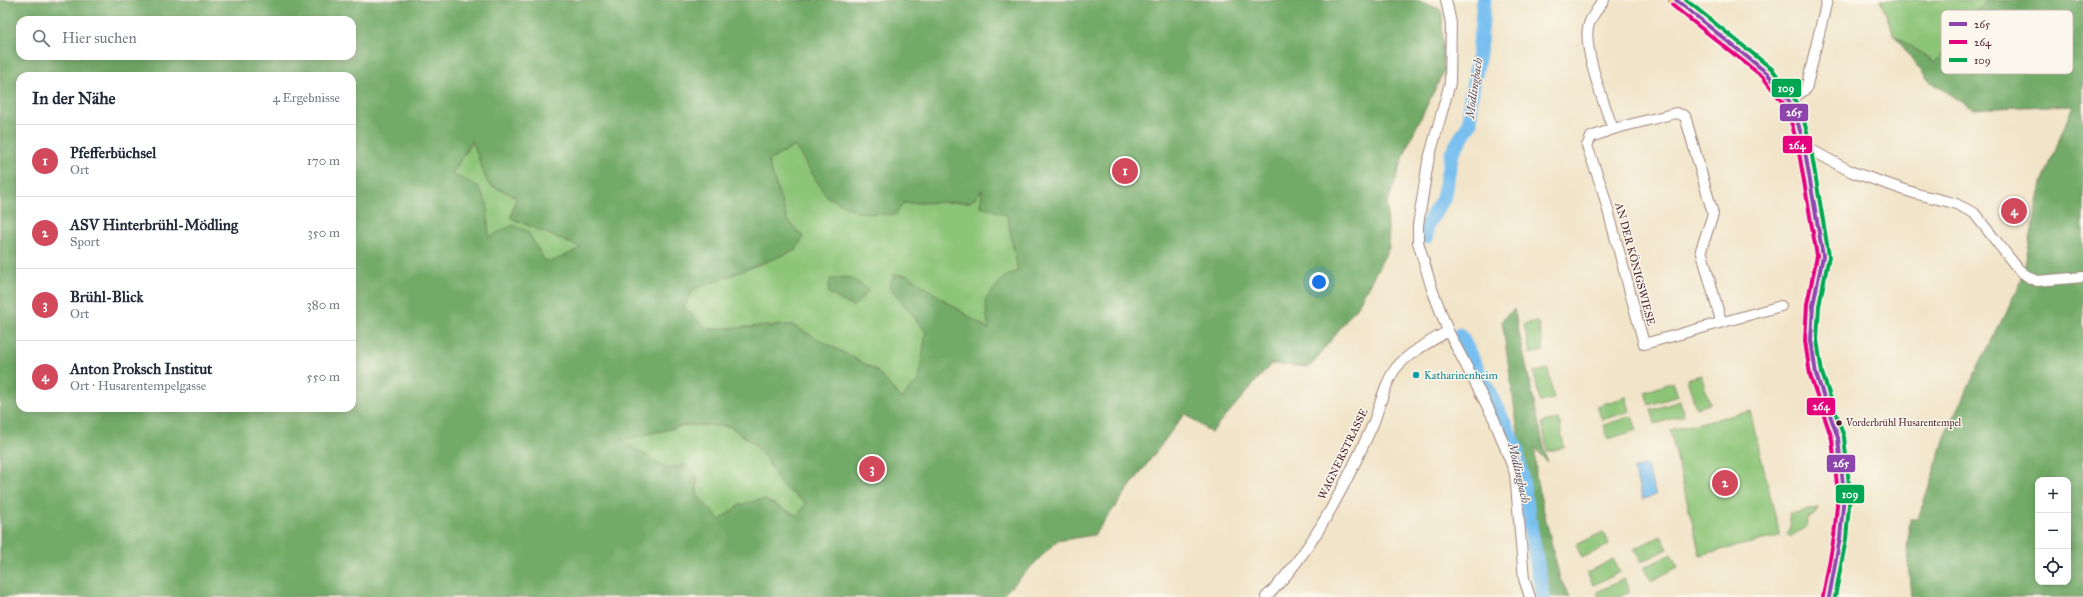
<!DOCTYPE html>
<html lang="de">
<meta charset="utf-8">
<style>
body{margin:0;font-family:"IM FELL Great Primer",serif;background:#f2f2f3;color:#1f2937}
.controls{position:absolute;right:12px;bottom:12px;display:grid;overflow:hidden;border-radius:8px;box-shadow:0 2px 10px #0003}
.controls button{width:36px;height:36px;display:grid;place-items:center;padding:0;border:0;border-bottom:1px solid #e0e1e3;background:#fff;color:#1f2937;font:20px sans-serif}
.you{position:absolute;left:1319px;top:282px;width:14px;height:14px;margin:-10px;border:3px solid #fff;border-radius:50%;background:#1a73e8;box-shadow:0 0 0 6px #1a73e833}
.badge{display:grid;place-items:center;width:26px;height:26px;border-radius:50%;background:#d1495b;color:#fff;font-size:13px;font-weight:700}
.pin{position:absolute;translate:-50% -50%;border:2px solid #fff;box-shadow:0 1px 4px #0006}
.list{margin:0;padding:0;list-style:none}
h2{display:flex;justify-content:space-between;align-items:center;height:52px;margin:0;padding:0 16px;font-size:17px}
h2 small{font-size:13px;font-weight:400;color:#747a83}
.list li{display:grid;grid-template-columns:26px 1fr auto;gap:12px;align-items:center;box-sizing:border-box;height:72px;padding:0 16px;border-top:1px solid #e0e1e3}
.list b{display:block;font-size:15px;white-space:nowrap}
.list p{margin:0;font-size:13px;white-space:nowrap;color:#747a83}
.list em{font-size:13px;font-style:normal;color:#747a83}
.icon{flex:none;width:22px;height:22px;fill:none;stroke:currentColor;stroke-width:2;stroke-linecap:round;stroke-linejoin:round}
.map{position:relative;flex:none;width:2083px;height:597px;overflow:hidden}
.search{position:absolute;background:#fff;box-shadow:0 2px 10px #0003;left:16px;top:16px;width:340px;height:44px;display:flex;align-items:center;gap:10px;box-sizing:border-box;padding:0 14px;border-radius:12px;color:#747a83;font-size:15px}
.panel{position:absolute;background:#fff;box-shadow:0 2px 10px #0003;left:16px;top:72px;width:340px;height:340px;border-radius:12px}
.map>svg:first-child{display:block}
</style>
<div class="map">
<svg width="2083" height="597" viewBox="0 0 2083 597">
<rect width="100%" height="100%" fill="#fbf7ec"/>
<filter id="ink" filterUnits="userSpaceOnUse"><feTurbulence type="fractalNoise" baseFrequency=".025" numOctaves="2"/><feDisplacementMap in="SourceGraphic" scale="8" xChannelSelector="R" yChannelSelector="G"/><feConvolveMatrix kernelMatrix="1 2 1 2 8 2 1 2 1" color-interpolation-filters="sRGB"/></filter>
<filter id="wash" filterUnits="userSpaceOnUse"><feTurbulence type="fractalNoise" baseFrequency=".012" numOctaves="4" result="noise"/><feDisplacementMap in="SourceGraphic" scale="16" xChannelSelector="R" yChannelSelector="G"/><feGaussianBlur stdDeviation="0.9" result="paint"/><feColorMatrix in="noise" values="0 0 0 0 0 0 0 0 0 0 0 0 0 0 0 0 0 1.4 0 .05"/><feComposite in="paint" operator="in"/></filter>
<g filter="url(#wash)">
<rect width="100%" height="100%" fill="#f1e4c8"/>
<g fill="#8dc578" stroke="#6c7252">
<polygon points="1880,0 1987,0 1935,62 1894,35"/>
<polygon points="473,140 488,184 516,197 511,218 581,248 556,261 545,261 527,231 489,237 487,204 452,174"/>
<polygon points="795,146 826,196 904,203 970,202 982,190 981,206 1007,215 1018,271 1003,278 989,330 907,275 889,286 926,332 919,379 901,399 876,370 792,325 707,329 684,307 692,290 796,250 803,237 787,219 768,161"/>
<polygon points="1538,321 1544,351 1530,354 1524,324"/>
<polygon points="1548,369 1554,399 1540,402 1534,372"/>
<polygon points="1701,375 1710,404 1696,408 1687,379"/>
<polygon points="1673,382 1678,396 1649,405 1645,392"/>
<polygon points="1626,397 1630,411 1602,420 1597,406"/>
<polygon points="1680,401 1684,415 1655,424 1651,410"/>
<polygon points="1750,411 1780,536 1700,555 1670,430"/>
<polygon points="1632,416 1637,430 1608,439 1604,425"/>
<polygon points="1559,419 1564,448 1547,451 1542,422"/>
<polygon points="687,425 730,426 755,445 765,457 781,485 806,503 798,516 763,499 740,505 720,520 697,495 697,475 684,465 668,469 621,440"/>
<path d="M1818,508L1813,516L1807,518C1807,534 1799,528 1791,537L1787,534L1791,527L1789,514Z"/>
<polygon points="1603,532 1609,545 1582,558 1576,545"/>
<polygon points="1661,536 1668,549 1641,562 1634,549"/>
<polygon points="1671,554 1678,567 1651,581 1644,568"/>
<polygon points="1613,559 1620,572 1593,585 1587,573"/>
<polygon points="1624,579 1630,592 1619,597 1599,597 1597,592"/>
</g>
<g fill="#72aa68" stroke="#5e644a" fill-rule="evenodd">
<path d="M0,0H1417L1442,10L1443,68L1445,69L1409,142L1387,205L1389,248L1358,305L1310,367L1271,364L1211,433L1185,413L1094,535L1057,541L1001,597H0ZM20,20H352V56H20ZM20,76H352V408H20ZM472,140L488,184L516,197L511,218L581,248L556,260L545,261L527,231L513,225L489,237L487,204L478,186L452,174ZM795,146L826,196L857,212L895,215L904,203L971,202L982,190L981,206L1007,215L1018,271L1003,278L985,300L989,330L907,275H894L889,285L926,332L919,379L902,399L876,370L792,325L707,329L684,307L693,290L796,250L803,237L787,219L768,161ZM687,425L730,426L755,445L765,457L781,485L806,503L798,516L763,499L740,505L720,520L697,495V475L684,465L668,469L621,440Z"/>
<path d="M1987,0H2083V597H1911L1907,549L1910,519H1918L1949,425L2021,282L2042,183L2073,105L1973,109L1928,80L1894,35L1935,62ZM2038,480H2068V582H2038Z"/>
<polygon points="849,277 869,290 853,307 828,293 830,279"/>
<polygon points="1514,309 1547,462 1535,447 1536,478 1560,579 1570,597 1536,597 1535,595 1521,453 1502,320"/>
</g>
<polygon fill="#78bff0" stroke="#616f8e" points="1646,465 1656,495 1643,499 1633,469"/>
<g fill="none" stroke-linecap="round" stroke-linejoin="round">
<g stroke="#78bff0" stroke-width="15">
<polyline points="1426,237 1426,226 1443,199 1452,153 1470,123 1470,102 1479,54 1484,0"/>
<polyline points="1460,335 1516,447 1543,597"/>
</g>
</g>
</g>
<g filter="url(#ink)">
<g fill="none" stroke-linecap="round" stroke-linejoin="round">
<g stroke="#9e827a" stroke-width="12">
<g id="minor">
<polyline points="1446,0 1451,23 1450,83 1428,162 1418,225 1418,242 1432,289 1448,331 1494,419 1515,473 1524,579 1530,597"/>
<path d="M1604,0C1599,7 1592,15 1589,24C1581,45 1605,106 1613,129"/>
<polyline points="1789,101 1806,89 1827,0"/>
<polyline points="1804,146 1852,172 1917,194 1954,203 1974,213 2019,270 2030,278 2037,281 2083,277"/>
<polyline points="1721,321 1701,250 1713,214 1685,116 1676,113 1613,129 1591,137 1587,146 1602,188 1644,344 1781,306"/>
<path d="M1266,597C1312,553 1347,482 1373,424C1380,407 1384,384 1396,368C1409,352 1430,342 1448,331"/>
</g>
</g>
<g stroke="#9e827a" stroke-width="16">
<polyline id="primary" points="1676,0 1767,73 1789,101 1798,123 1804,146 1823,256 1813,305 1811,340 1816,374 1838,438 1844,494 1840,538 1829,597"/>
</g>
<use href="#minor" stroke="#fff" stroke-width="10"/>
<use href="#primary" stroke="#f3c26a" stroke-width="15"/>
<g stroke="#fbf7ec" stroke-width="7">
<polyline id="bus-1" points="1676,0 1767,73 1789,101 1798,123 1804,146 1823,256 1813,305 1811,340 1816,374 1838,438 1844,494 1840,538 1829,597"/>
</g>
<g stroke="#fbf7ec" stroke-width="7">
<polyline id="bus-2" points="1672,5 1763,77 1784,104 1792,125 1798,147 1817,256 1807,304 1805,341 1810,375 1832,439 1838,494 1834,537 1823,596"/>
</g>
<g stroke="#fbf7ec" stroke-width="7">
<polyline id="bus-3" points="1686,0 1772,69 1794,98 1804,121 1810,144 1829,256 1819,306 1817,340 1822,373 1844,437 1850,494 1846,539 1835,597"/>
</g>
<use href="#bus-1" stroke="#8e44ad" stroke-width="4"/>
<use href="#bus-2" stroke="#e5007d" stroke-width="4"/>
<use href="#bus-3" stroke="#00a651" stroke-width="4"/>
</g>
</g>
<circle fill="#0f9aa8" stroke="#fbf7ec" stroke-width="1.5" cx="1416" cy="375" r="4"/>
<circle fill="#4a1f2b" stroke="#fbf7ec" stroke-width="1.5" cx="1839" cy="423" r="3.5"/>
<g text-anchor="middle" dominant-baseline="central" stroke-width="3" stroke-linejoin="round" paint-order="stroke">
<g font-size="10" fill="#4a1f2b" stroke="#fbf7ec" text-anchor="start">
<text x="1846" y="423">Vorderbrühl Husarentempel</text>
</g>
<g font-size="11" fill="#4a1f2b" stroke="#fbf7ec">
<text transform="translate(1635 264) rotate(75)">AN DER KÖNIGSWIESE</text>
<text transform="translate(1343 454) rotate(-64)">WAGNERSTRASSE</text>
</g>
<g font-size="11" fill="#0d838f" stroke="#fbf7ec" text-anchor="start">
<text x="1424" y="375">Katharinenheim</text>
</g>
<g font-size="12" font-style="italic" fill="#584f66" stroke="#fbf7ec">
<text transform="translate(1474 88) rotate(-82)">Mödlingbach</text>
<text transform="translate(1519 473) rotate(77)">Mödlingbach</text>
</g>
</g>
<rect x="1941" y="10" width="132" height="64" rx="6" fill="#fbf7ec" stroke="#c6b6b2" stroke-width="1"/>
<rect x="1949" y="22" width="18" height="4" fill="#8e44ad"/>
<rect x="1949" y="40" width="18" height="4" fill="#e5007d"/>
<rect x="1949" y="58" width="18" height="4" fill="#00a651"/>
<g font-size="11" fill="#4a1f2b">
<text x="1974" y="28">265</text>
<text x="1974" y="46">264</text>
<text x="1974" y="64">109</text>
</g>
<g stroke="#fbf7ec" stroke-width="1.5">
<rect x="1771" y="78" width="31" height="20" rx="4" fill="#00a651"/>
<rect x="1779" y="103" width="30" height="19" rx="4" fill="#8e44ad"/>
<rect x="1782" y="135" width="31" height="19" rx="4" fill="#e5007d"/>
<rect x="1806" y="397" width="30" height="19" rx="4" fill="#e5007d"/>
<rect x="1826" y="454" width="30" height="19" rx="4" fill="#8e44ad"/>
<rect x="1835" y="484" width="30" height="20" rx="4" fill="#00a651"/>
</g>
<g font-size="11" text-anchor="middle" font-weight="bold" fill="#fff">
<text x="1786" y="92">109</text>
<text x="1794" y="116">265</text>
<text x="1797" y="149">264</text>
<text x="1821" y="410">264</text>
<text x="1841" y="467">265</text>
<text x="1850" y="498">109</text>
</g>
</svg>
<div class="controls">
<button>+</button>
<button>−</button>
<button><svg class="icon" aria-label="locate" viewBox="0 0 24 24"><circle cx="12" cy="12" r="6"/><path d="M12 2v4M12 18v4M2 12h4M18 12h4"/></svg></button>
</div>
<div class="you"></div>
<div class="pin badge" style="left:1125px;top:171px">1</div>
<div class="pin badge" style="left:1725px;top:483px">2</div>
<div class="pin badge" style="left:872px;top:469px">3</div>
<div class="pin badge" style="left:2014px;top:211px">4</div>
<div class="search"><svg class="icon" aria-label="search" viewBox="0 0 24 24"><circle cx="10" cy="10" r="6"/><path d="M15 15l6 6"/></svg>Hier suchen</div>
<section class="panel">
<h2>In der Nähe<small>4 Ergebnisse</small></h2>
<ul class="list">
<li><span class="badge">1</span><div><b>Pfefferbüchsel</b><p>Ort</p></div><em>170 m</em></li>
<li><span class="badge">2</span><div><b>ASV Hinterbrühl-Mödling</b><p>Sport</p></div><em>350 m</em></li>
<li><span class="badge">3</span><div><b>Brühl-Blick</b><p>Ort</p></div><em>380 m</em></li>
<li><span class="badge">4</span><div><b>Anton Proksch Institut</b><p>Ort · Husarentempelgasse</p></div><em>550 m</em></li>
</ul>
</section>
</div>
